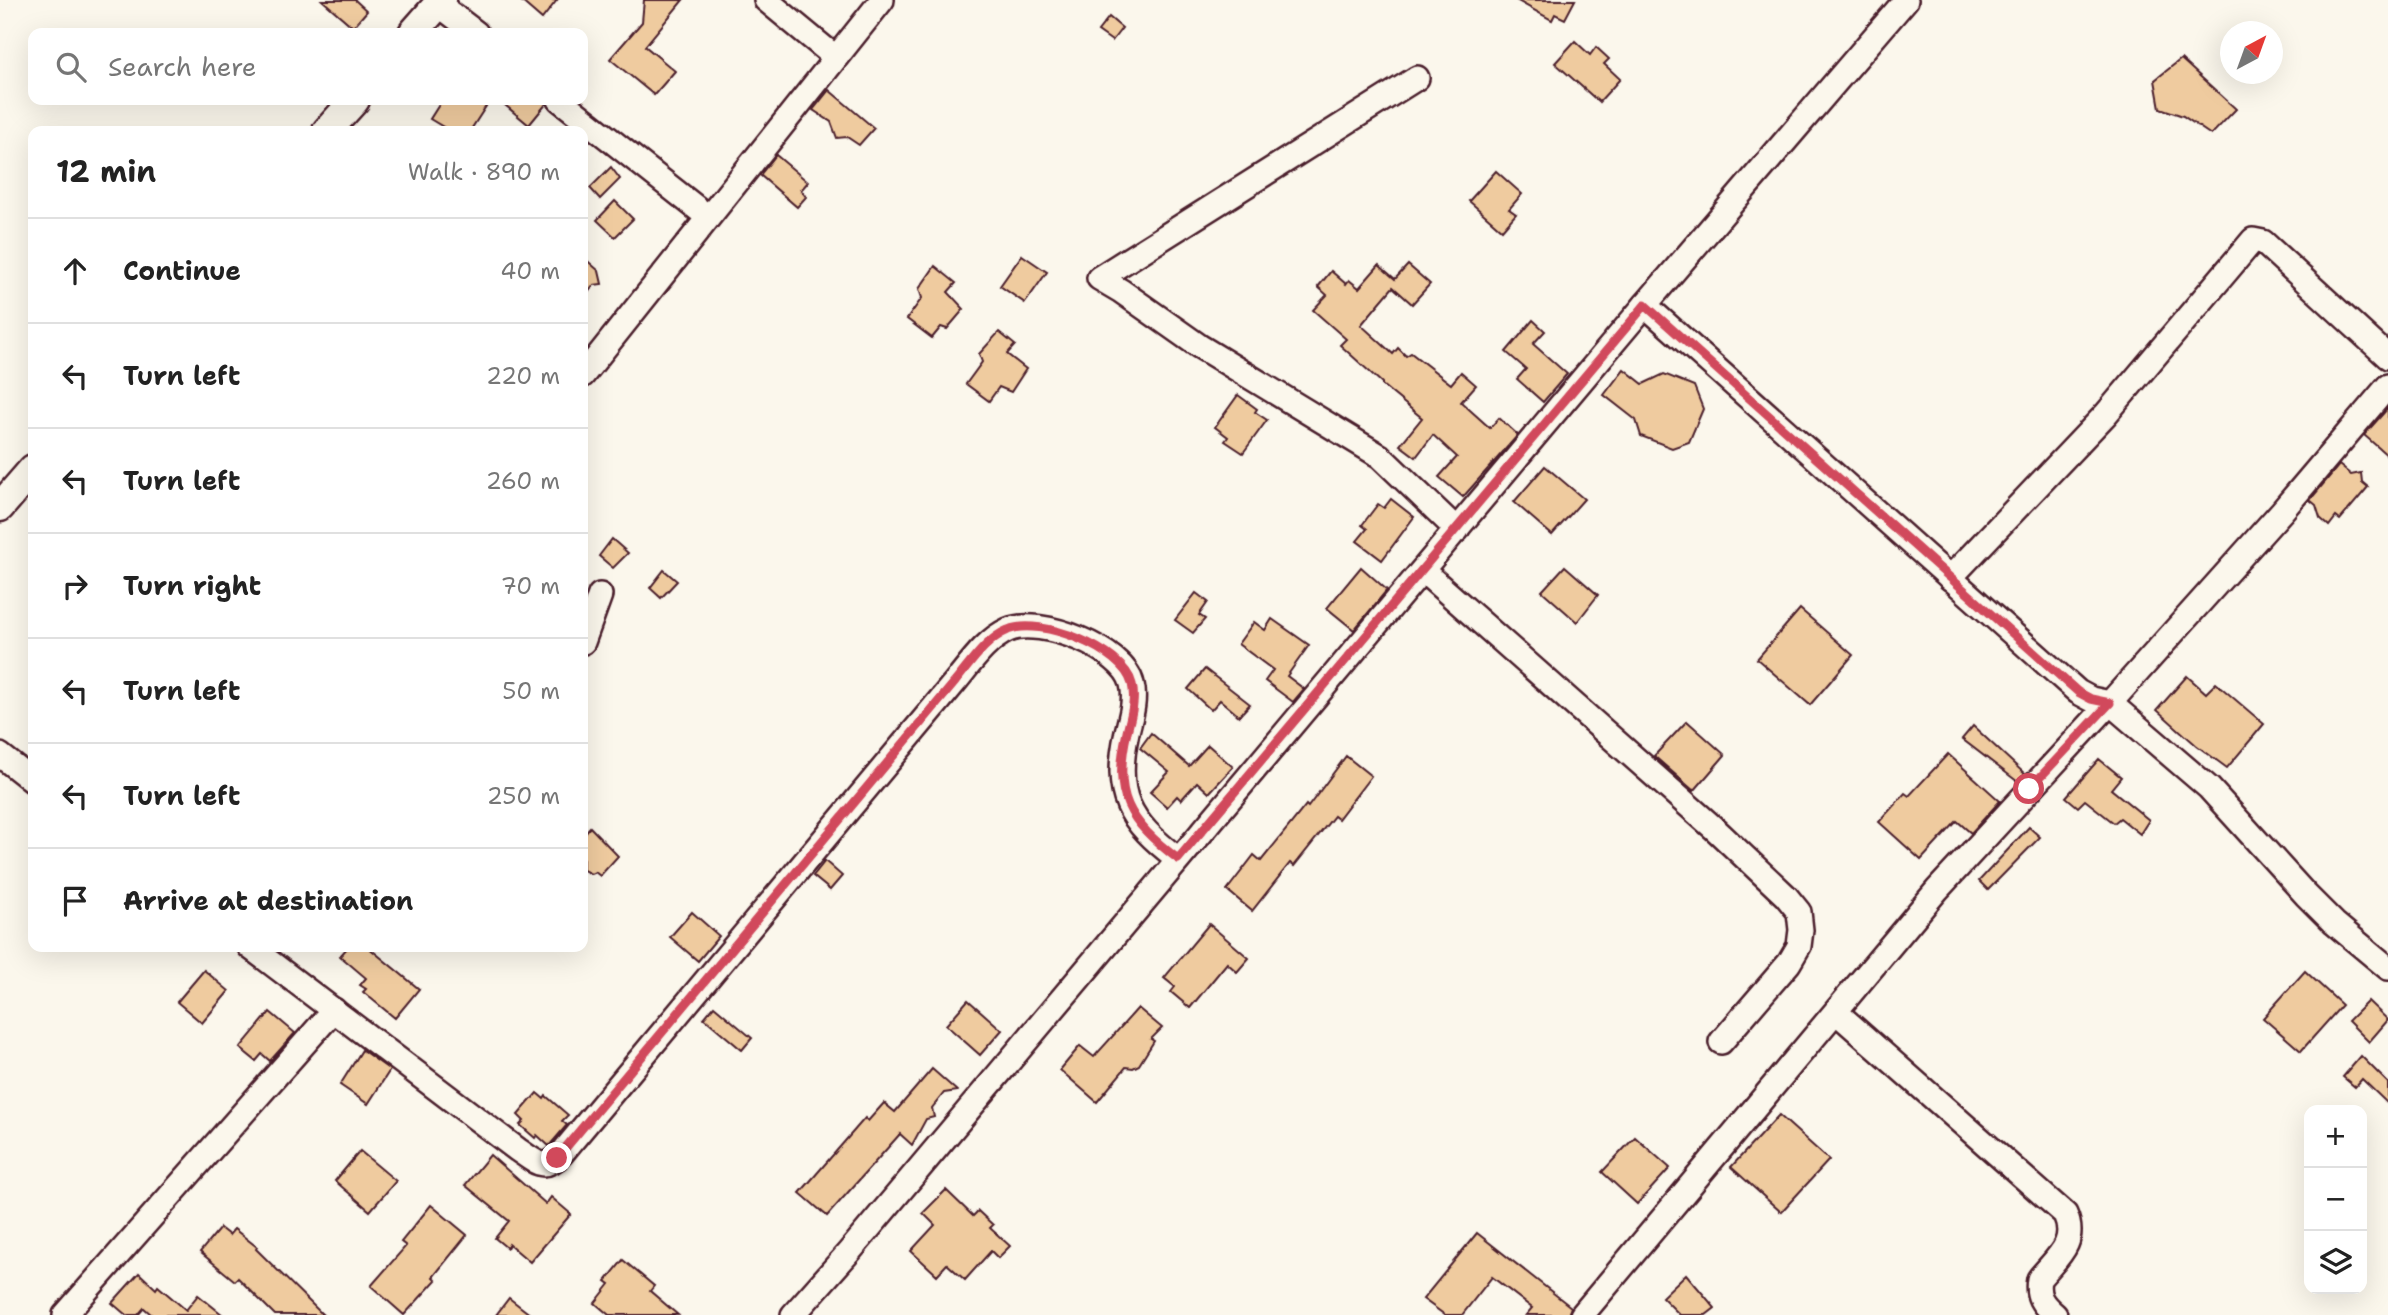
<!DOCTYPE html>
<meta charset="utf-8">
<style>
body{margin:0;font-family:"Shantell Sans",sans-serif;background:#f6f6f6;color:#222}
.controls{position:absolute;right:21px;bottom:21px;display:grid;overflow:hidden;border-radius:14px;box-shadow:0 7px 28px #0002}
.controls button{width:63px;height:63px;display:grid;place-items:center;padding:0;border:0;border-bottom:2px solid #e0e0e0;background:#fff;color:#222;font:35px sans-serif}
.compass{position:absolute;left:2220px;top:21px;width:63px;height:63px;border-radius:50%;background:#fff;box-shadow:0 7px 28px #0002;rotate:41deg}
.stop{position:absolute;width:21px;height:21px;margin:-16px;border:5px solid #d1495b;border-radius:50%;background:#fff}
.stop.end{background:#d1495b;border-color:#fff;box-shadow:0 2px 7px #0008}
.list{margin:0;padding:0;list-style:none}
h2{display:flex;justify-content:space-between;align-items:center;height:91px;margin:0;padding:0 28px;font-size:30px}
h2 small{font-size:23px;font-weight:400;color:#767676}
.list li{display:grid;grid-template-columns:46px 1fr auto;gap:21px;align-items:center;box-sizing:border-box;height:105px;padding:0 28px;border-top:2px solid #e0e0e0}
.list b{display:block;font-size:26px;white-space:nowrap}
.list em{font-size:23px;font-style:normal;color:#767676}
.icon{flex:none;width:38px;height:38px;fill:none;stroke:currentColor;stroke-width:2;stroke-linecap:round;stroke-linejoin:round}
.map{position:relative;flex:none;width:2388px;height:1315px;overflow:hidden}
.search{position:absolute;background:#fff;box-shadow:0 7px 28px #0002;left:28px;top:28px;width:560px;height:77px;display:flex;align-items:center;gap:18px;box-sizing:border-box;padding:0 24px;border-radius:14px;color:#767676;font-size:26px}
.panel{position:absolute;background:#fff;box-shadow:0 7px 28px #0002;left:28px;top:126px;width:560px;height:826px;border-radius:14px}
.map>svg:first-child{display:block}
</style>
<div class="map">
<svg width="2388" height="1315" viewBox="0 0 2388 1315">
<rect width="100%" height="100%" fill="#fbf7ec"/>
<filter id="ink" filterUnits="userSpaceOnUse"><feTurbulence type="fractalNoise" baseFrequency=".0143" numOctaves="2"/><feDisplacementMap in="SourceGraphic" scale="14" xChannelSelector="R" yChannelSelector="G"/><feConvolveMatrix kernelMatrix="1 2 1 2 8 2 1 2 1" color-interpolation-filters="sRGB"/></filter>
<g filter="url(#ink)">
<g fill="#efcb9f" stroke="#4a1f2b" stroke-width="2">
<polygon points="322,0 355,0 367,11 353,27"/>
<polygon points="520,0 557,0 542,19"/>
<polygon points="644,0 683,0 645,46 675,71 654,95 610,59 642,22"/>
<polygon points="1516,0 1575,0 1565,19 1555,14 1552,20"/>
<polygon points="1109,17 1122,28 1112,41 1098,31"/>
<polygon points="1575,41 1590,55 1596,47 1609,59 1604,64 1620,79 1599,102 1555,63"/>
<polygon points="2181,59 2236,109 2211,135 2183,116 2160,108 2155,80"/>
<polygon points="829,90 874,128 859,145 847,137 837,138 831,122 813,110"/>
<polygon points="442,100 490,100 470,131 450,131 430,119"/>
<polygon points="499,100 546,100 547,103 529,125"/>
<polygon points="776,155 808,182 801,190 806,197 797,207 760,175"/>
<polygon points="611,167 620,179 600,199 590,188"/>
<polygon points="1496,171 1522,194 1509,209 1516,214 1502,230 1469,201"/>
<polygon points="615,201 633,219 615,237 597,220"/>
<polygon points="1022,255 1047,272 1025,303 1000,286"/>
<polygon points="583,257 599,271 602,284 594,285 583,299"/>
<polygon points="1379,265 1395,279 1408,265 1430,284 1412,304 1393,287 1361,325 1393,354 1398,348 1406,356 1411,353 1451,384 1461,372 1476,385 1461,402 1490,428 1499,418 1518,435 1463,497 1439,477 1457,457 1433,435 1416,457 1400,445 1422,418 1382,385 1382,383 1340,345 1346,339 1313,310 1327,295 1318,287 1331,271 1346,284 1349,280 1359,288"/>
<polygon points="935,266 956,283 948,292 964,309 947,329 941,327 932,338 907,319 922,298 919,289"/>
<polygon points="1533,320 1545,331 1533,344 1567,374 1543,402 1517,379 1526,369 1506,352"/>
<polygon points="999,332 1015,345 1007,354 1026,369 1011,392 999,387 989,401 966,384 982,362 979,354"/>
<polygon points="1624,369 1643,384 1664,374 1694,386 1703,409 1689,442 1672,448 1641,436 1636,420 1604,395"/>
<polygon points="1238,395 1257,409 1255,412 1267,420 1243,453 1225,441 1228,437 1215,427"/>
<polygon points="2388,408 2388,456 2364,435"/>
<polygon points="2339,465 2351,475 2361,473 2362,482 2368,487 2340,520 2336,517 2329,526 2320,518 2316,505 2310,500"/>
<polygon points="1545,466 1584,499 1552,535 1514,502"/>
<polygon points="1391,499 1414,517 1382,560 1357,541 1367,529 1362,525 1378,504 1384,508"/>
<polygon points="612,539 628,553 613,568 599,556"/>
<polygon points="1565,566 1598,595 1577,622 1542,591"/>
<polygon points="1361,567 1387,590 1354,630 1327,608"/>
<polygon points="664,570 677,581 661,598 650,588"/>
<polygon points="1196,593 1208,602 1199,615 1205,619 1193,633 1175,620"/>
<polygon points="1800,609 1853,655 1810,705 1757,659"/>
<polygon points="1272,619 1309,645 1287,676 1304,689 1293,702 1265,681 1273,670 1238,644 1254,622 1265,630"/>
<polygon points="1205,669 1250,704 1239,716 1220,700 1211,710 1188,689"/>
<polygon points="2187,676 2206,693 2216,683 2264,724 2227,768 2196,745 2157,710"/>
<polygon points="1687,721 1725,755 1694,791 1654,756"/>
<polygon points="1973,726 2025,774 2018,782 1962,739"/>
<polygon points="1151,733 1189,766 1208,745 1233,767 1209,793 1197,782 1181,800 1177,796 1167,807 1150,792 1169,772 1140,748"/>
<polygon points="1948,754 2000,801 1971,833 1957,821 1921,860 1879,822 1905,793 1909,796"/>
<polygon points="1346,756 1371,776 1338,819 1334,816 1294,866 1290,863 1252,911 1227,890 1254,855 1261,861 1306,805 1308,807"/>
<polygon points="2099,759 2121,777 2111,789 2149,820 2140,834 2120,818 2114,823 2085,800 2078,807 2066,797"/>
<polygon points="590,827 618,856 600,876 595,872 591,874 583,870 583,835"/>
<polygon points="2029,827 2040,837 1988,890 1979,881"/>
<polygon points="825,861 842,876 830,890 813,876"/>
<polygon points="692,912 719,936 698,961 670,937"/>
<polygon points="1209,924 1249,958 1237,972 1227,963 1190,1008 1171,992 1175,987 1164,978"/>
<polygon points="348,947 368,947 419,989 395,1018 363,992 366,989 360,985 366,978 340,956"/>
<polygon points="204,970 229,991 202,1023 177,1002"/>
<polygon points="2305,971 2342,1005 2301,1051 2263,1018"/>
<polygon points="968,1000 1002,1030 980,1055 946,1025"/>
<polygon points="2368,1001 2388,1020 2369,1042 2348,1021"/>
<polygon points="714,1006 752,1038 742,1050 704,1018"/>
<polygon points="1138,1008 1162,1028 1151,1039 1154,1041 1139,1065 1133,1068 1126,1067 1097,1102 1060,1070 1080,1046 1094,1057"/>
<polygon points="270,1012 295,1033 270,1061 262,1054 256,1061 240,1048"/>
<polygon points="362,1050 390,1070 368,1104 340,1085"/>
<polygon points="2361,1056 2388,1083 2388,1104 2362,1079 2355,1087 2343,1077"/>
<polygon points="932,1069 957,1091 944,1093 932,1108 934,1117 926,1119 912,1145 900,1134 827,1216 800,1193 865,1118 868,1121 884,1103 895,1112"/>
<polygon points="537,1093 544,1099 546,1096 568,1115 562,1121 567,1125 549,1146 537,1135 535,1138 520,1125 524,1121 518,1115"/>
<polygon points="1779,1115 1829,1160 1781,1212 1731,1167"/>
<polygon points="1635,1137 1670,1168 1637,1204 1602,1172"/>
<polygon points="360,1151 396,1181 370,1211 335,1181"/>
<polygon points="490,1155 546,1204 551,1197 571,1214 530,1262 509,1244 507,1248 495,1238 509,1221 465,1185"/>
<polygon points="946,1190 973,1216 978,1211 993,1225 990,1228 1010,1246 998,1258 991,1251 965,1280 947,1264 937,1275 911,1251 935,1225 923,1213"/>
<polygon points="431,1205 467,1235 433,1277 436,1280 404,1315 371,1286 406,1246 401,1242"/>
<polygon points="220,1228 229,1235 234,1229 257,1247 256,1249 323,1315 275,1315 238,1278 235,1281 200,1252"/>
<polygon points="1477,1233 1571,1307 1568,1315 1526,1315 1532,1308 1492,1277 1462,1315 1445,1315 1423,1299"/>
<polygon points="623,1260 654,1286 650,1291 678,1315 609,1315 595,1303 610,1284 606,1281"/>
<polygon points="139,1273 156,1289 158,1286 186,1310 198,1295 223,1315 152,1315 144,1308 138,1315 126,1315 112,1303"/>
<polygon points="1686,1274 1715,1308 1706,1315 1680,1315 1662,1297"/>
<polygon points="509,1298 531,1315 496,1315"/>
</g>
<g fill="none" stroke-linecap="round" stroke-linejoin="round">
<g stroke="#4a1f2b" stroke-width="28">
<g id="minor">
<polyline points="766,0 835,57"/>
<polyline points="438,4 476,33"/>
<polyline points="1417,78 1099,278 1121,291 1199,346 1380,456 1457,530"/>
<polyline points="560,100 708,217"/>
<polyline points="1645,305 2078,692 2091,699 2110,703 2282,511 2388,386"/>
<polyline points="583,375 882,0"/>
<polyline points="1423,571 1716,830 1786,896 1799,912 1801,930 1799,946 1789,963 1721,1042"/>
<polyline points="1950,578 2106,414 2253,240 2263,242 2388,357"/>
<polyline points="583,642 600,595"/>
<polyline points="0,755 33,781"/>
<path d="M250,947L518,1150C537,1163 544,1172 562,1153L955,682C970,664 986,640 1008,630C1040,616 1124,649 1132,684C1136,700 1131,716 1127,732C1113,795 1128,821 1178,859"/>
<path d="M1836,1012L2065,1214C2078,1243 2057,1257 2039,1279C2036,1296 2042,1304 2055,1315"/>
<polyline points="65,1315 334,1010"/>
<polyline points="793,1315 849,1252 1645,305 1906,0"/>
<polyline points="1582,1315 1937,890 2110,703 2209,788 2306,895 2334,923 2388,968"/>
</g>
</g>
<g stroke="#4a1f2b" stroke-width="33">
<g id="tertiary">
<polyline points="413,33 442,0"/>
<polyline points="327,131 355,100"/>
<polyline points="0,507 33,469"/>
</g>
</g>
<use href="#minor" stroke="#fbf7ec" stroke-width="23"/>
<use href="#tertiary" stroke="#fbf7ec" stroke-width="28"/>
</g>
</g>
<g fill="none" stroke-linecap="round" stroke-linejoin="round" filter="url(#ink)">
<path stroke="#d1495b" stroke-width="9" d="M557,1158L955,682C970,664 986,639 1008,630C1040,616 1123,649 1132,684C1136,700 1131,716 1127,732C1112,795 1128,821 1178,859L1645,305L2078,692L2091,699L2110,703L2029,789"/>
</g>
</svg>
<div class="controls">
<button>+</button>
<button>−</button>
<button><svg class="icon" aria-label="layers" viewBox="0 0 24 24"><path d="M12 4l9 5-9 5-9-5zM3 14l9 5 9-5"/></svg></button>
</div>
<svg class="compass" viewBox="-18 -18 36 36"><path d="M0-13l5 13h-10z" fill="#e53935"/><path d="M0 13l5-13h-10z" fill="#767676"/></svg>
<div class="stop" style="left:2029px;top:789px"></div>
<div class="stop end" style="left:557px;top:1158px"></div>
<div class="search"><svg class="icon" aria-label="search" viewBox="0 0 24 24"><circle cx="10" cy="10" r="6"/><path d="M15 15l6 6"/></svg>Search here</div>
<section class="panel">
<h2>12 min<small>Walk · 890 m</small></h2>
<ul class="list">
<li><svg class="icon" aria-label="ahead" viewBox="0 0 24 24"><path d="M12 20V5M6 11l6-6 6 6"/></svg><div><b>Continue</b></div><em>40 m</em></li>
<li><svg class="icon" aria-label="left" viewBox="0 0 24 24"><path d="M17 20v-9H6M10 6l-5 5 5 5"/></svg><div><b>Turn left</b></div><em>220 m</em></li>
<li><svg class="icon" aria-label="left" viewBox="0 0 24 24"><path d="M17 20v-9H6M10 6l-5 5 5 5"/></svg><div><b>Turn left</b></div><em>260 m</em></li>
<li><svg class="icon" aria-label="right" viewBox="0 0 24 24"><path d="M7 20v-9h11M14 6l5 5-5 5"/></svg><div><b>Turn right</b></div><em>70 m</em></li>
<li><svg class="icon" aria-label="left" viewBox="0 0 24 24"><path d="M17 20v-9H6M10 6l-5 5 5 5"/></svg><div><b>Turn left</b></div><em>50 m</em></li>
<li><svg class="icon" aria-label="left" viewBox="0 0 24 24"><path d="M17 20v-9H6M10 6l-5 5 5 5"/></svg><div><b>Turn left</b></div><em>250 m</em></li>
<li><svg class="icon" aria-label="arrive" viewBox="0 0 24 24"><path d="M6 21V4h12l-3 4 3 4H6"/></svg><div><b>Arrive at destination</b></div></li>
</ul>
</section>
</div>
